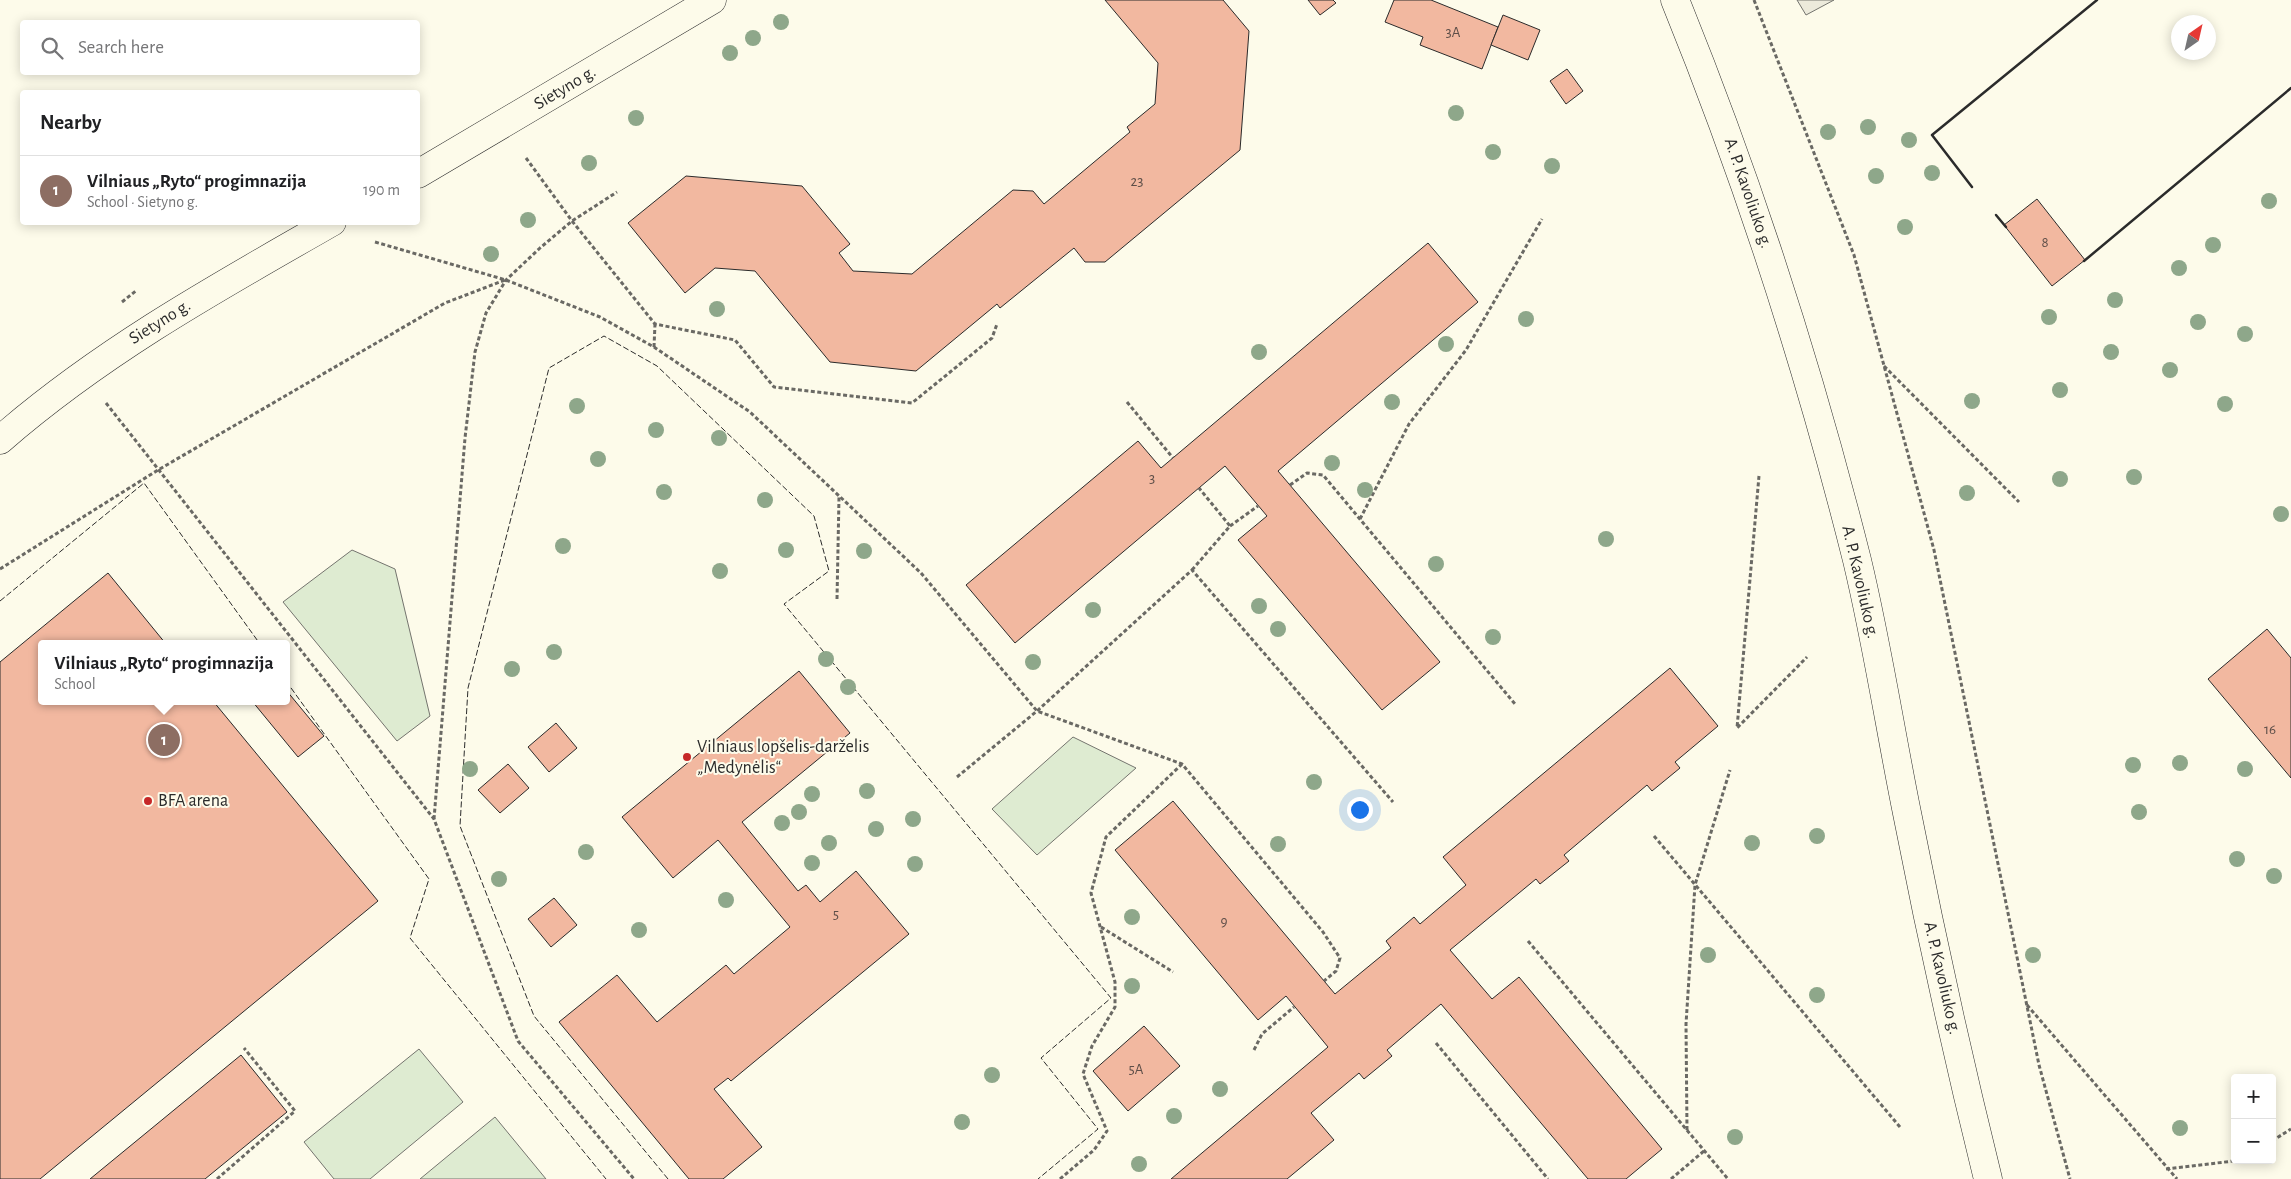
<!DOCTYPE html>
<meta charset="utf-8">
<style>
body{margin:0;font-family:"Alegreya Sans",sans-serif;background:#f6f6f6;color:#202124}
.controls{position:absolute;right:15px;bottom:15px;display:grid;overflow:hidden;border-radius:5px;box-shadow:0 2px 12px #0003}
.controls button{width:45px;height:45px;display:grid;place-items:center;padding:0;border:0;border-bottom:1px solid #e0e0e0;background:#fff;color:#202124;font:25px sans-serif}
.compass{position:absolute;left:2171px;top:15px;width:45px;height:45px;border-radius:50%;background:#fff;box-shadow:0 2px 12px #0003;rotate:34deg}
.you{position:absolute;left:1359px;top:809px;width:18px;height:18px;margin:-12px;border:4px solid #fff;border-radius:50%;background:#1a73e8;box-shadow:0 0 0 8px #1a73e833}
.badge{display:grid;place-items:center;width:32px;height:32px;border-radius:50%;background:#c62828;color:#fff;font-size:16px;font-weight:700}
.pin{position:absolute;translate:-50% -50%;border:2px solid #fff;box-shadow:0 1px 5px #0006}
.popup{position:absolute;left:38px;top:640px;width:252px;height:65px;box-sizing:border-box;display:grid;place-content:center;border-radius:5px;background:#fff;filter:drop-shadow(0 1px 4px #0005);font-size:16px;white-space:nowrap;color:#757577}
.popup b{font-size:19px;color:#202124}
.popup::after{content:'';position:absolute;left:50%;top:100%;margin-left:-10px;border:10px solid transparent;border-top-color:#fff}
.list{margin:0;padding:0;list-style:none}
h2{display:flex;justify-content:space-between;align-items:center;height:65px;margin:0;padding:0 20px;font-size:21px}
h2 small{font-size:16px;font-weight:400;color:#757577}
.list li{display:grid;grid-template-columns:32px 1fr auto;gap:15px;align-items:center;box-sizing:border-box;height:70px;padding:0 20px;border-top:1px solid #e0e0e0}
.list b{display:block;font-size:19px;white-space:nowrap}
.list p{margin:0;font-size:16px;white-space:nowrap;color:#757577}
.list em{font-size:16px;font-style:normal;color:#757577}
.icon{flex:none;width:28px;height:28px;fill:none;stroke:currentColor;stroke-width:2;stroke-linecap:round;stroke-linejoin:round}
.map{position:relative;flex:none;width:2291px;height:1179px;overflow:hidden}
.search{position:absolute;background:#fff;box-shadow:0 2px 12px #0003;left:20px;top:20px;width:400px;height:55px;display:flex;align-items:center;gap:12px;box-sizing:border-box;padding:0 18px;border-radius:5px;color:#757577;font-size:19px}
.panel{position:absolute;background:#fff;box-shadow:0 2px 12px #0003;left:20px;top:90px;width:400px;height:135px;border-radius:5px}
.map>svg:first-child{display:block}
</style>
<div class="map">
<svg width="2291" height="1179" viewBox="0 0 2291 1179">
<rect width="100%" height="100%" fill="#fdfbea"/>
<g fill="#deebd1" stroke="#74746e">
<polygon points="352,550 395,569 430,716 397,741 283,602"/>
<polygon points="1073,737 1136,768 1037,855 992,809"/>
<polygon points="419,1049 463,1102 370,1179 334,1179 304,1142"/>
<polygon points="495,1117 546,1179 420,1179"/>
</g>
<polygon fill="#eceadb" stroke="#74746e" points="1797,0 1834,0 1806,15"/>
<g fill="#f2b8a0" stroke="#2b2b2b">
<polygon points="1105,0 1223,0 1249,31 1240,150 1105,262 1085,262 1074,248 1000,308 997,304 916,371 830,362 755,271 715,268 685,293 628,223 686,176 802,186 850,244 839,253 853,271 912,274 1013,190 1033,191 1044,204 1130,132 1127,127 1155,104 1158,63"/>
<polygon points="1308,0 1333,0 1336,3 1320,15"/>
<polygon points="1394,0 1431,0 1498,27 1482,69 1420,45 1423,37 1385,22"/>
<polygon points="1503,15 1540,30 1528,60 1491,45"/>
<polygon points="1567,69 1583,91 1566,104 1550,81"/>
<polygon points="2037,199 2085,260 2052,286 2004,225"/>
<polygon points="1428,243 1478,302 1278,471 1440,662 1382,710 1238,540 1267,516 1225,466 1015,643 966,585 1138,441 1161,468"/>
<polygon points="108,573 166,644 41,644 41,701 213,701 378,901 40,1179 0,1179 0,662"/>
<polygon points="2267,629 2291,658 2291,778 2208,679"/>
<polygon points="1670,668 1718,726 1675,762 1680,768 1652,791 1647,785 1564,855 1569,861 1540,884 1536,879 1450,950 1492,999 1519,977 1662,1149 1626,1179 1588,1179 1441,1004 1387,1050 1392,1056 1364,1079 1359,1073 1311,1113 1334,1140 1287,1179 1171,1179 1328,1047 1286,996 1258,1020 1115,850 1173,801 1335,994 1391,948 1386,941 1414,917 1420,924 1466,885 1443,857"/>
<polygon points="799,671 850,733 742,822 798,891 806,885 820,902 856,871 909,934 731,1081 728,1078 714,1089 762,1147 723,1179 689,1179 559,1022 617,975 657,1022 726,965 734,974 790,927 718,840 673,878 622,817"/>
<polygon points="286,690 324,736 298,757 252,701 286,701"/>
<polygon points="556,723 577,748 549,772 528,747"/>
<polygon points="508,764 529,788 500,813 478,790"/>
<polygon points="554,898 577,925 551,947 528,919"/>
<polygon points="1144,1026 1180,1066 1128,1111 1093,1071"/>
<polygon points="241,1055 287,1112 205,1179 90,1179"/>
</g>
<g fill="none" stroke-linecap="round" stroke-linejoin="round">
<g stroke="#2b2b2b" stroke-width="29">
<g id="minor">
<path d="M1675,0C1749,182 1809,369 1857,560C1877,643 1890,729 1907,813C1931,936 1958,1058 1988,1179"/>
<polyline points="418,174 712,0"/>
<path d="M0,440C101,352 216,288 332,222"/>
</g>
</g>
<g stroke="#6a6964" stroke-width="3" stroke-dasharray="4 2.5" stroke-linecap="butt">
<polyline points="1754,0 1854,255 1934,550 2039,1065 2070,1179"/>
<polyline points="526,158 572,221 655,324 735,340 774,387 912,403 992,338 997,324"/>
<polyline points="375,242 506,280 600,317 654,347 750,412 921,573 1037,711 1182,764 1323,932 1340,958 1336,971 1324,981"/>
<polyline points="122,302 137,290"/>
<polyline points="654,347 655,324"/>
<polyline points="1884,366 2019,502"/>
<polyline points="1127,402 1173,458"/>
<polyline points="106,403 434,819 518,1041 634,1179"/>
<polyline points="1759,476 1737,728 1807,657"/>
<polyline points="1290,485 1307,473 1323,475 1515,704"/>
<polyline points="1360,519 1409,424 1466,350 1542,219"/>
<polyline points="1230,526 1258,506"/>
<polyline points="0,569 158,470 445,303 505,280"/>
<polyline points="1192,570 1230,526 1199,488"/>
<polyline points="837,599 839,497"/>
<polyline points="957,777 1037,711 1192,570 1393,802"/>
<polyline points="434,819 465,438 475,352 486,313 506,280 540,248 572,221 617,192"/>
<polyline points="1654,836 1900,1127"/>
<polyline points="1101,927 1173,972"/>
<polyline points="1528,941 1728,1179"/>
<polyline points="2027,1005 2177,1179"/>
<polyline points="1436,1043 1548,1179"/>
<polyline points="1254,1050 1262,1034 1294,1007"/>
<polyline points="1687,1130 1686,1024 1695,885 1730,770"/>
<polyline points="2272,1141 2291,1129"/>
<polyline points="2166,1169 2242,1160"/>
<polyline points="217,1179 295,1111 244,1048"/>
<polyline points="1060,1179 1094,1150 1107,1131 1083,1074 1092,1046 1115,1007 1115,982 1091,893 1106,837 1182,764"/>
<polyline points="1671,1179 1704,1151"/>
</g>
<use href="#minor" stroke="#fdfbea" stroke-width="28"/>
<g stroke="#2b2b2b" stroke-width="1" stroke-dasharray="6 2.5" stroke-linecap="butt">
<polyline points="0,601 144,483 260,644"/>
<polyline points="286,681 429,879 410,938 606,1179"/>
<polyline points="668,1179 534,1016 460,826 468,688 549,368 604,336 657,366 814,516 829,571 784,604 1111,998 1041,1058 1098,1129 1038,1179"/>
</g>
<g stroke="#2b2b2b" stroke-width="2.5">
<polyline points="1972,187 1932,135 2097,0"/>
<polyline points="1996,215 2006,227"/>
<polyline points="2084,261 2291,88"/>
</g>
</g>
<g fill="#8ea78a">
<circle cx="781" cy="22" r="8"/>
<circle cx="753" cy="38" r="8"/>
<circle cx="730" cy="53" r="8"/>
<circle cx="1456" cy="113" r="8"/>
<circle cx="636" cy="118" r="8"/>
<circle cx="1868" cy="127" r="8"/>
<circle cx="1828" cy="132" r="8"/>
<circle cx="1909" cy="140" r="8"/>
<circle cx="1493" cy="152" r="8"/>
<circle cx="589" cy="163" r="8"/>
<circle cx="1552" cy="166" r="8"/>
<circle cx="1932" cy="173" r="8"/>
<circle cx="1876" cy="176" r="8"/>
<circle cx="2269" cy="201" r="8"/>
<circle cx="528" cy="220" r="8"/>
<circle cx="1905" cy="227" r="8"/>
<circle cx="2213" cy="245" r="8"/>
<circle cx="491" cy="254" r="8"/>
<circle cx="2179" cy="268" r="8"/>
<circle cx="2115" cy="300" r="8"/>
<circle cx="717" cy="309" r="8"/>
<circle cx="2049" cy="317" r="8"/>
<circle cx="1526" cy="319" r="8"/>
<circle cx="2198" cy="322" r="8"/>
<circle cx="2245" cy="334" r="8"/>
<circle cx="1446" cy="344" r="8"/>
<circle cx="1259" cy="352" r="8"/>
<circle cx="2111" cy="352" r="8"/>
<circle cx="2170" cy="370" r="8"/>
<circle cx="2060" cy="390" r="8"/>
<circle cx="1972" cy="401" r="8"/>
<circle cx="1392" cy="402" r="8"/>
<circle cx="2225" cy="404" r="8"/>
<circle cx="577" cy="406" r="8"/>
<circle cx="656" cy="430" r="8"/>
<circle cx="719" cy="438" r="8"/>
<circle cx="598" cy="459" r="8"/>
<circle cx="1332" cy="463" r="8"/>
<circle cx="2134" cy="477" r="8"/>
<circle cx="2060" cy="479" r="8"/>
<circle cx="1365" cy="490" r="8"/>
<circle cx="664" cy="492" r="8"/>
<circle cx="1967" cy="493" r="8"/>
<circle cx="765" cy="500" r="8"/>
<circle cx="2281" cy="514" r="8"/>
<circle cx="1606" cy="539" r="8"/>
<circle cx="563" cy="546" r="8"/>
<circle cx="786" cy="550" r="8"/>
<circle cx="864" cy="551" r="8"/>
<circle cx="1436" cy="564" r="8"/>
<circle cx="720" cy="571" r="8"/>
<circle cx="1259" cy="606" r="8"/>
<circle cx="1093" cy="610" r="8"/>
<circle cx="1278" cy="629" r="8"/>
<circle cx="1493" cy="637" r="8"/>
<circle cx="554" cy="652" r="8"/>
<circle cx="826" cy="659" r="8"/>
<circle cx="1033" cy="662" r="8"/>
<circle cx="512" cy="669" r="8"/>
<circle cx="848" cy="687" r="8"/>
<circle cx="2180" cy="763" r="8"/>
<circle cx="2133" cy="765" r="8"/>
<circle cx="470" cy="769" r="8"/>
<circle cx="2245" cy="769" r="8"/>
<circle cx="1314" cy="782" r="8"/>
<circle cx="867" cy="791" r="8"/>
<circle cx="812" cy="794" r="8"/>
<circle cx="799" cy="812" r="8"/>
<circle cx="2139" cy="812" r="8"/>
<circle cx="913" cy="819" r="8"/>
<circle cx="782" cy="823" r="8"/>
<circle cx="876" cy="829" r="8"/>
<circle cx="1817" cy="836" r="8"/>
<circle cx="829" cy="843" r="8"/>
<circle cx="1752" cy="843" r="8"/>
<circle cx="1278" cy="844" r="8"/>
<circle cx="586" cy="852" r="8"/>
<circle cx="2237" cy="859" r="8"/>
<circle cx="812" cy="863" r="8"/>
<circle cx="915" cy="864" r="8"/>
<circle cx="2274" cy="876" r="8"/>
<circle cx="499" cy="879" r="8"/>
<circle cx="726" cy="900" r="8"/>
<circle cx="1132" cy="917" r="8"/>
<circle cx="639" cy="930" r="8"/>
<circle cx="1708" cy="955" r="8"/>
<circle cx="2033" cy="955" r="8"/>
<circle cx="1132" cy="986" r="8"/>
<circle cx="1817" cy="995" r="8"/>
<circle cx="992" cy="1075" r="8"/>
<circle cx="1220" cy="1089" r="8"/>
<circle cx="1174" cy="1116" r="8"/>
<circle cx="962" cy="1122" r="8"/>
<circle cx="2180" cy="1128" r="8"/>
<circle cx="1735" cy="1137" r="8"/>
<circle cx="1139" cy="1164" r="8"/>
</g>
<g fill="#c62828" stroke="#fdfbea" stroke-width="2">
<circle cx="687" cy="757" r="5"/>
<circle cx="148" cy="801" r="5"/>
</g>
<g text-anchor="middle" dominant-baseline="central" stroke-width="4" stroke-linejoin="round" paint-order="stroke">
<g font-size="15" fill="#5d4e48">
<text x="1453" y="32">3A</text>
<text x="1137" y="181">23</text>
<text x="2045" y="242">8</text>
<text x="1152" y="478">3</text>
<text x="2270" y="729">16</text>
<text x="836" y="914">5</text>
<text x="1224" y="921">9</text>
<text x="1136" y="1069">5A</text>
</g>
<g font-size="18" fill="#2b2b2b" stroke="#fdfbea">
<text transform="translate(565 88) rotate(-31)">Sietyno g.</text>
<text transform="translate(1748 193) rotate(71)">A. P. Kavoliuko g.</text>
<text transform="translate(160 322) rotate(-32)">Sietyno g.</text>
<text transform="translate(1860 582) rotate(77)">A. P. Kavoliuko g.</text>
<text transform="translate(1942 978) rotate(77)">A. P. Kavoliuko g.</text>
</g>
<g font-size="18" fill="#2b2b2b" stroke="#fdfbea" text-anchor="start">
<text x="697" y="747">Vilniaus lopšelis-darželis<tspan x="697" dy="21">„Medynėlis“</tspan></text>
<text x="158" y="801">BFA arena</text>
</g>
</g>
</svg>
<div class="controls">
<button>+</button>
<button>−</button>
</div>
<svg class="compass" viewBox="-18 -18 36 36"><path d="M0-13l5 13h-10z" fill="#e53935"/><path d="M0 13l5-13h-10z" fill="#757577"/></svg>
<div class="you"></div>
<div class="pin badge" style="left:164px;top:740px;background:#8d6e63">1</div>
<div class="popup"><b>Vilniaus „Ryto“ progimnazija</b>School</div>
<div class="search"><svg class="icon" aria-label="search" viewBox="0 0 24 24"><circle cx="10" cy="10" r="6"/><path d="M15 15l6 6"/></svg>Search here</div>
<section class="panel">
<h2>Nearby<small></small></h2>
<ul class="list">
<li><span class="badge" style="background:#8d6e63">1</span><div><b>Vilniaus „Ryto“ progimnazija</b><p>School · Sietyno g.</p></div><em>190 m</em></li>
</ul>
</section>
</div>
